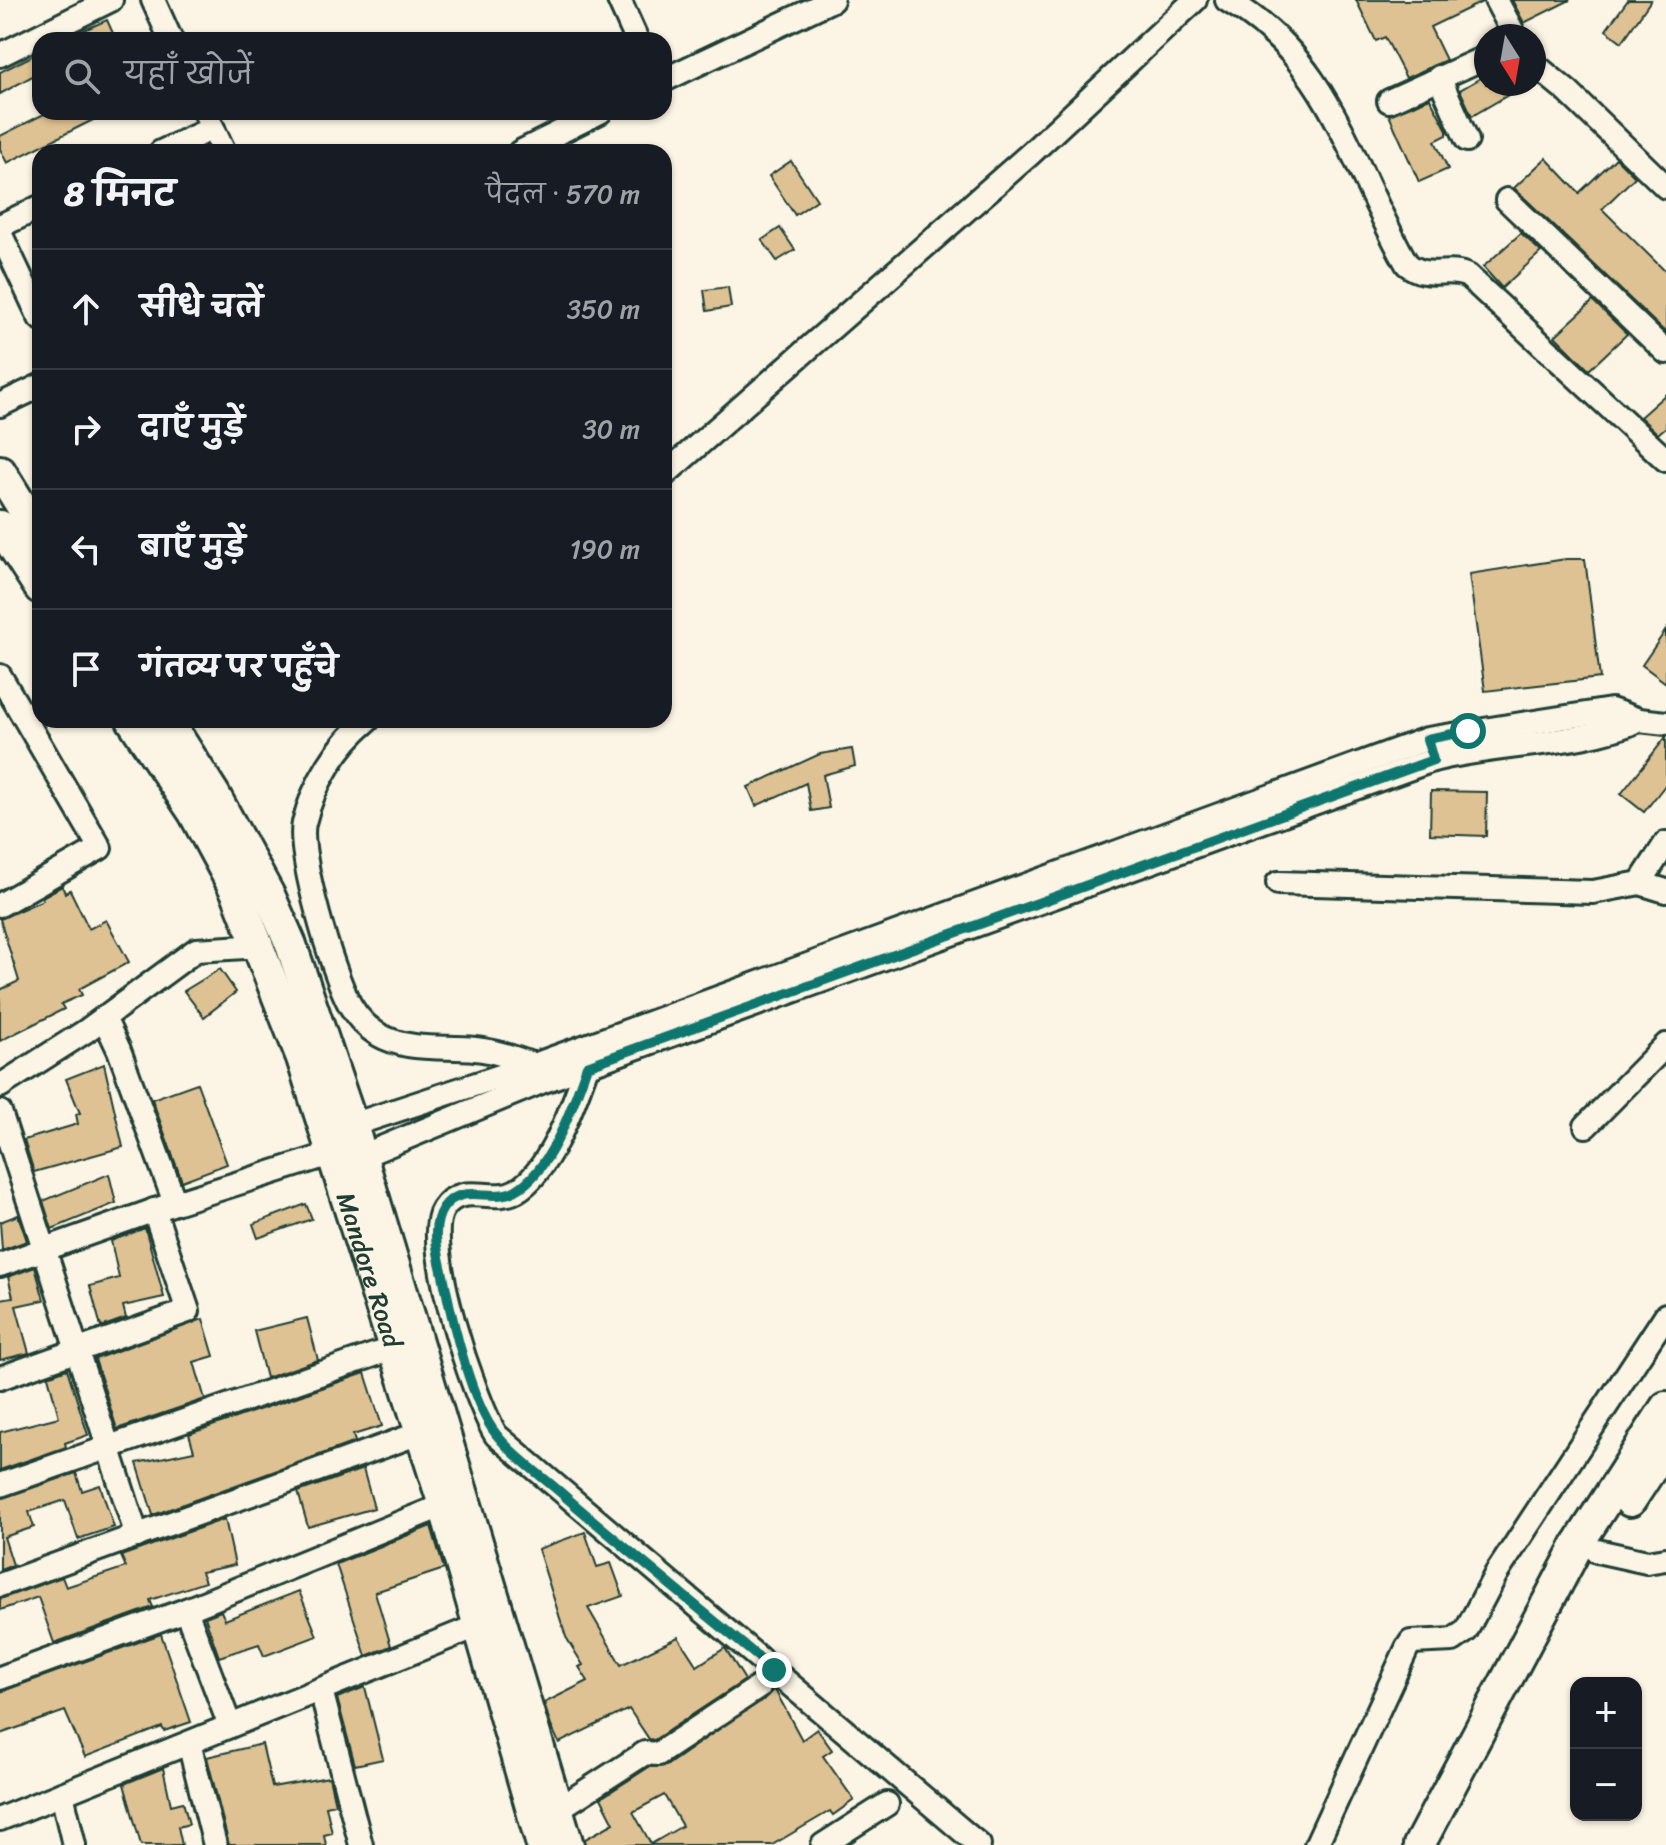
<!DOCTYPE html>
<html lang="hi">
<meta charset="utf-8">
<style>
body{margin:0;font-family:Sriracha,"Playpen Sans Deva",sans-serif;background:#242831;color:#f1f3f6}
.controls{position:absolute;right:24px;bottom:24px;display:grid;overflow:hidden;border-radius:16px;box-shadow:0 2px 6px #0004}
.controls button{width:72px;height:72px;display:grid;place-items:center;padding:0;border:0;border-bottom:2px solid #363941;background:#171b24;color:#f1f3f6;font:40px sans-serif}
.compass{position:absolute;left:1474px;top:24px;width:72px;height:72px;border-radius:50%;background:#171b24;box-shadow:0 2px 6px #0004;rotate:169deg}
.stop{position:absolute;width:24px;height:24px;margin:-18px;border:6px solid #0f766e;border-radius:50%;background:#fff}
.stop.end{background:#0f766e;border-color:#fff;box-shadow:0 2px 8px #0008}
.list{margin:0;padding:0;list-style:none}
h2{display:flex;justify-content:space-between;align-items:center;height:104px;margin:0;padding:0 32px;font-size:34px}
h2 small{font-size:26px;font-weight:400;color:#9ea1a6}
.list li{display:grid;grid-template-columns:52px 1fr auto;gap:24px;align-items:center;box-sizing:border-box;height:120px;padding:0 32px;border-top:2px solid #363941}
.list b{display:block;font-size:30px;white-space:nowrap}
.list em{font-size:26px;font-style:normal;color:#9ea1a6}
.icon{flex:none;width:44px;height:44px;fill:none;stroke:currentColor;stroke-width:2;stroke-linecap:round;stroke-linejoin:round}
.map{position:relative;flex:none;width:1666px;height:1845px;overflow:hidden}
.search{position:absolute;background:#171b24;box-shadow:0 2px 6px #0004;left:32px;top:32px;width:640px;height:88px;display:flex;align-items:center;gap:20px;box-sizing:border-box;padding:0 28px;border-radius:24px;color:#9ea1a6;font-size:30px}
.panel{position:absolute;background:#171b24;box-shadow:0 2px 6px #0004;left:32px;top:144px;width:640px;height:584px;border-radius:24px}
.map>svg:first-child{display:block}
</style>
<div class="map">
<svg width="1666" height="1845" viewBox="0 0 1666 1845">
<rect width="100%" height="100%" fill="#fcf5e5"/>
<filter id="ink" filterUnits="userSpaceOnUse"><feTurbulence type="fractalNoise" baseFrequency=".0125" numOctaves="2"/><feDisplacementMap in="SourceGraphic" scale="16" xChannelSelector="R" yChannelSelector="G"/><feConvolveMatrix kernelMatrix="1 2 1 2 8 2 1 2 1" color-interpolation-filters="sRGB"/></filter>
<g filter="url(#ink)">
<g fill="#dfc293" stroke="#1f3d34" stroke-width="2" fill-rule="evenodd">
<polygon points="1356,0 1482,0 1482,2 1430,27 1446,60 1406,78 1385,37 1376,41"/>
<polygon points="1512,0 1570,0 1524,23"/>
<polygon points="1628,0 1651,0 1622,42 1606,30"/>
<polygon points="107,20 116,40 62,40 75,34"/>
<polygon points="40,52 40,72 0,94 0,72"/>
<polygon points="1486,75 1486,84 1527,84 1472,116 1460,90"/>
<polygon points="1430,98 1447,130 1447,135 1435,141 1448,169 1419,182 1389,115"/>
<polygon points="48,112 109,112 7,163 0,149 0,136"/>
<polygon points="1546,158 1579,193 1616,158 1635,177 1602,209 1666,272 1666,333 1514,188"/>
<polygon points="791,161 817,200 795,215 769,176"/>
<polygon points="780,228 795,250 777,261 762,240"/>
<polygon points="1521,233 1541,252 1502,288 1483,267"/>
<polygon points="728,287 731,307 707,311 704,290"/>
<polygon points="1593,301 1627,334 1589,370 1555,336"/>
<polygon points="1666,394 1666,427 1658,434 1640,417"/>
<polygon points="1566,559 1585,559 1600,678 1485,691 1469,574"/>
<polygon points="1666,630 1666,683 1642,665"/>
<polygon points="1666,737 1666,784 1644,812 1621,794"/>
<polygon points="852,749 855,766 823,775 829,808 811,811 806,783 756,806 748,787 820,754"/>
<polygon points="1431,791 1487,792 1486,836 1430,834"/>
<polygon points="62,886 65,893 70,890 89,929 106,920 129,962 79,989 82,995 61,1004 64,1009 0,1041 0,990 19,981 0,919 43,900 42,897"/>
<polygon points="220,969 236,992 204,1017 184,991"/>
<polygon points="104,1064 123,1147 34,1172 24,1140 78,1124 76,1114 80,1113 66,1079"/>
<polygon points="197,1083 227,1164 182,1181 152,1099"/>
<polygon points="109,1174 116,1203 52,1229 43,1201"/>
<polygon points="306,1204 312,1219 258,1238 253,1224"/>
<polygon points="18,1215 27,1241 2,1250 0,1222"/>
<polygon points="145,1228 164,1297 123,1306 126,1318 101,1327 90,1286 119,1278 111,1241"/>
<polygon points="35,1267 44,1300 16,1306 29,1353 0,1360 0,1299 13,1297 8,1277"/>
<polygon points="307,1318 318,1360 266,1378 254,1331"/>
<polygon points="203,1319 214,1356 194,1362 205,1399 117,1429 95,1359"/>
<polygon points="67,1369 88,1435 65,1443 66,1447 0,1470 0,1432 59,1417 48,1376"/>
<polygon points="365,1373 382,1426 353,1435 355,1442 153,1515 137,1463 194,1451 189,1434"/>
<polygon points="363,1469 374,1508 308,1527 298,1492"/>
<polygon points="76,1473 82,1491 100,1485 114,1527 78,1539 65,1500 29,1512 34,1527 4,1537 13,1565 0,1570 0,1499"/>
<polygon points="225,1519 235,1565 201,1572 205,1582 150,1600 153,1607 54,1643 38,1597 0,1610 0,1599 62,1577 66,1587 126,1567 121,1556"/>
<polygon points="431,1526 444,1569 375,1592 391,1646 366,1656 336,1564"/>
<polygon points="585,1532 597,1567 611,1563 623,1596 588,1608 621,1665 678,1637 697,1666 725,1648 745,1680 654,1740 649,1739 629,1709 559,1743 551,1726 544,1703 588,1681 579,1667 583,1665 566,1637 538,1549"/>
<polygon points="299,1591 317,1636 264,1656 259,1644 219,1657 205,1617 221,1611 225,1620"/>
<polygon points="161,1634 191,1722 164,1731 162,1727 85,1757 65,1711 0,1734 0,1692"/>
<polygon points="365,1687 383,1759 355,1765 337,1698"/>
<path d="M775,1690L802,1740L817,1729L832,1750L823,1756L854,1800L833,1815L830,1811L772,1845H586L585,1839L614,1823L601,1798L649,1767L666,1766ZM664,1795L682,1826L651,1844L633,1812Z"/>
<polygon points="262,1744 272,1787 329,1777 335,1804 326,1806 332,1833 324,1835 326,1845 229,1845 207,1757"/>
<polygon points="163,1768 171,1805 183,1802 189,1824 178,1827 182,1845 141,1845 124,1784"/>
</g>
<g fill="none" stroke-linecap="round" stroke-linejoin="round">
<g stroke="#1f3d34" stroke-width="28">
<g id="minor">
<polyline points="153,0 171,40"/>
<polyline points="619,0 637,40"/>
<path d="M1227,0C1332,60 1351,167 1407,264C1427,281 1448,266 1468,276L1666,460"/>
<polyline points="1496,0 1515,36"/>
<polyline points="0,55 111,0"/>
<polyline points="1534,64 1568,92 1666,187"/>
<polyline points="1439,77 1467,140"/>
<polyline points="664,80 832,0"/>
<polyline points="1389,101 1486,57"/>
<polyline points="205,112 224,152"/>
<polyline points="161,152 213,128"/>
<polyline points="520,152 600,112"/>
<polyline points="1507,200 1666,352"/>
<polyline points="0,226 40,207"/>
<polyline points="0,233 40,318"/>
<polyline points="0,405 40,386"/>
<polyline points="664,475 1030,154 1195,0"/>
<polyline points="0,676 100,848 0,905"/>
<path d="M368,720C338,744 313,785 304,823C297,854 333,975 350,1005C358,1019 370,1031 385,1038C414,1051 445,1046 475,1049C496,1051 515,1058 534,1065"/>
<polyline points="1278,883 1593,892 1640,883 1666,843"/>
<polyline points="1640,883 1666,891"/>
<polyline points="104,1018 119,1050 175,1203"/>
<path d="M587,1066C574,1102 551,1171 516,1191C492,1204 461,1181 443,1209C421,1242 475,1401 496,1435L979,1845"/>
<polyline points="0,1086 86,1031 196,950 261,946"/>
<polyline points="0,1112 137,1536"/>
<polyline points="352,1125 534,1065 1427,739 1611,710 1639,720 1666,723"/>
<polyline points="1586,1126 1666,1045"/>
<path d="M362,1156L541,1082L1433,760C1496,744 1584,745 1639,720"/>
<polyline points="0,1265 175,1203 334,1153"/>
<polyline points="0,1378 188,1311 154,1210"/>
<polyline points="0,1485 394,1348"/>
<polyline points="1597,1551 1647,1562 1666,1559"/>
<polyline points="0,1585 420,1433"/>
<polyline points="186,1610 230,1726"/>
<polyline points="0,1678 186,1610 444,1505"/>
<polyline points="321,1690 361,1845"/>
<polyline points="189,1743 215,1845"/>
<polyline points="62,1794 74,1845"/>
<polyline points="558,1809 645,1753 658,1754 759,1687"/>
<polyline points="0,1819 492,1620"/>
<polyline points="823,1845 887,1804"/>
<polyline points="1316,1845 1407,1648 1411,1642 1453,1640 1466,1631 1496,1574 1666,1315"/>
</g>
</g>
<g stroke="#1f3d34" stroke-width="36">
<g id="highway">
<polyline points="0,471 40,536"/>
<polyline points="0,526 40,588"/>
<path id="s1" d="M132,720L194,813L237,893L302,1058L444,1505L542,1845"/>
<polyline points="167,720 214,794 270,897 291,945 352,1125 568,1845"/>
<polyline points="1630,1501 1666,1446"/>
<polyline points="1419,1845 1580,1541 1666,1407"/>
</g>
</g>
<use href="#minor" stroke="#fcf5e5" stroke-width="22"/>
<use href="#highway" stroke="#fcf5e5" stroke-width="30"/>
</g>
</g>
<g fill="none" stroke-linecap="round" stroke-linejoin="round" filter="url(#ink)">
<path stroke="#0f766e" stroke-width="10" d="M774,1670C705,1613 635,1557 568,1499C545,1478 515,1458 496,1434C472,1404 453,1324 445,1285C441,1261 428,1231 443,1208C462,1181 492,1204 516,1190C552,1170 574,1102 587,1066L1433,760L1427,739L1468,731"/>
</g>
<g text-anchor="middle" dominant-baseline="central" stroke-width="8" stroke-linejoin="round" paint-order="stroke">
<g font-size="26" fill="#1f3d34" stroke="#fcf5e5">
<text stroke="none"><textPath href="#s1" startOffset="602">Mandore Road</textPath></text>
</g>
</g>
</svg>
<div class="controls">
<button>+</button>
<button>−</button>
</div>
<svg class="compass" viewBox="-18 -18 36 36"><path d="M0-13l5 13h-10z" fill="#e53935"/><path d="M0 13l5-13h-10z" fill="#9ea1a6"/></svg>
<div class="stop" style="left:1468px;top:731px"></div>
<div class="stop end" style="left:774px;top:1670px"></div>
<div class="search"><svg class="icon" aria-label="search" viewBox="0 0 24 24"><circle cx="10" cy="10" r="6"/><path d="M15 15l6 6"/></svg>यहाँ खोजें</div>
<section class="panel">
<h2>8 मिनट<small>पैदल · 570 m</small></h2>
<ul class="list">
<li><svg class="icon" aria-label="ahead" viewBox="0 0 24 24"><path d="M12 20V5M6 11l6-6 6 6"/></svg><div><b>सीधे चलें</b></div><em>350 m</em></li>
<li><svg class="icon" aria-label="right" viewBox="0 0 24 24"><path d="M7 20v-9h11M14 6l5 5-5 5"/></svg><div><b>दाएँ मुड़ें</b></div><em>30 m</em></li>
<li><svg class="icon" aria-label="left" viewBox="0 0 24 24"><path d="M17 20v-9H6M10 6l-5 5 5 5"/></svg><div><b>बाएँ मुड़ें</b></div><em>190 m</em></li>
<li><svg class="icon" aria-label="arrive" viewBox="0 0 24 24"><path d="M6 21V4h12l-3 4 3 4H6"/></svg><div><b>गंतव्य पर पहुँचे</b></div></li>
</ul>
</section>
</div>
